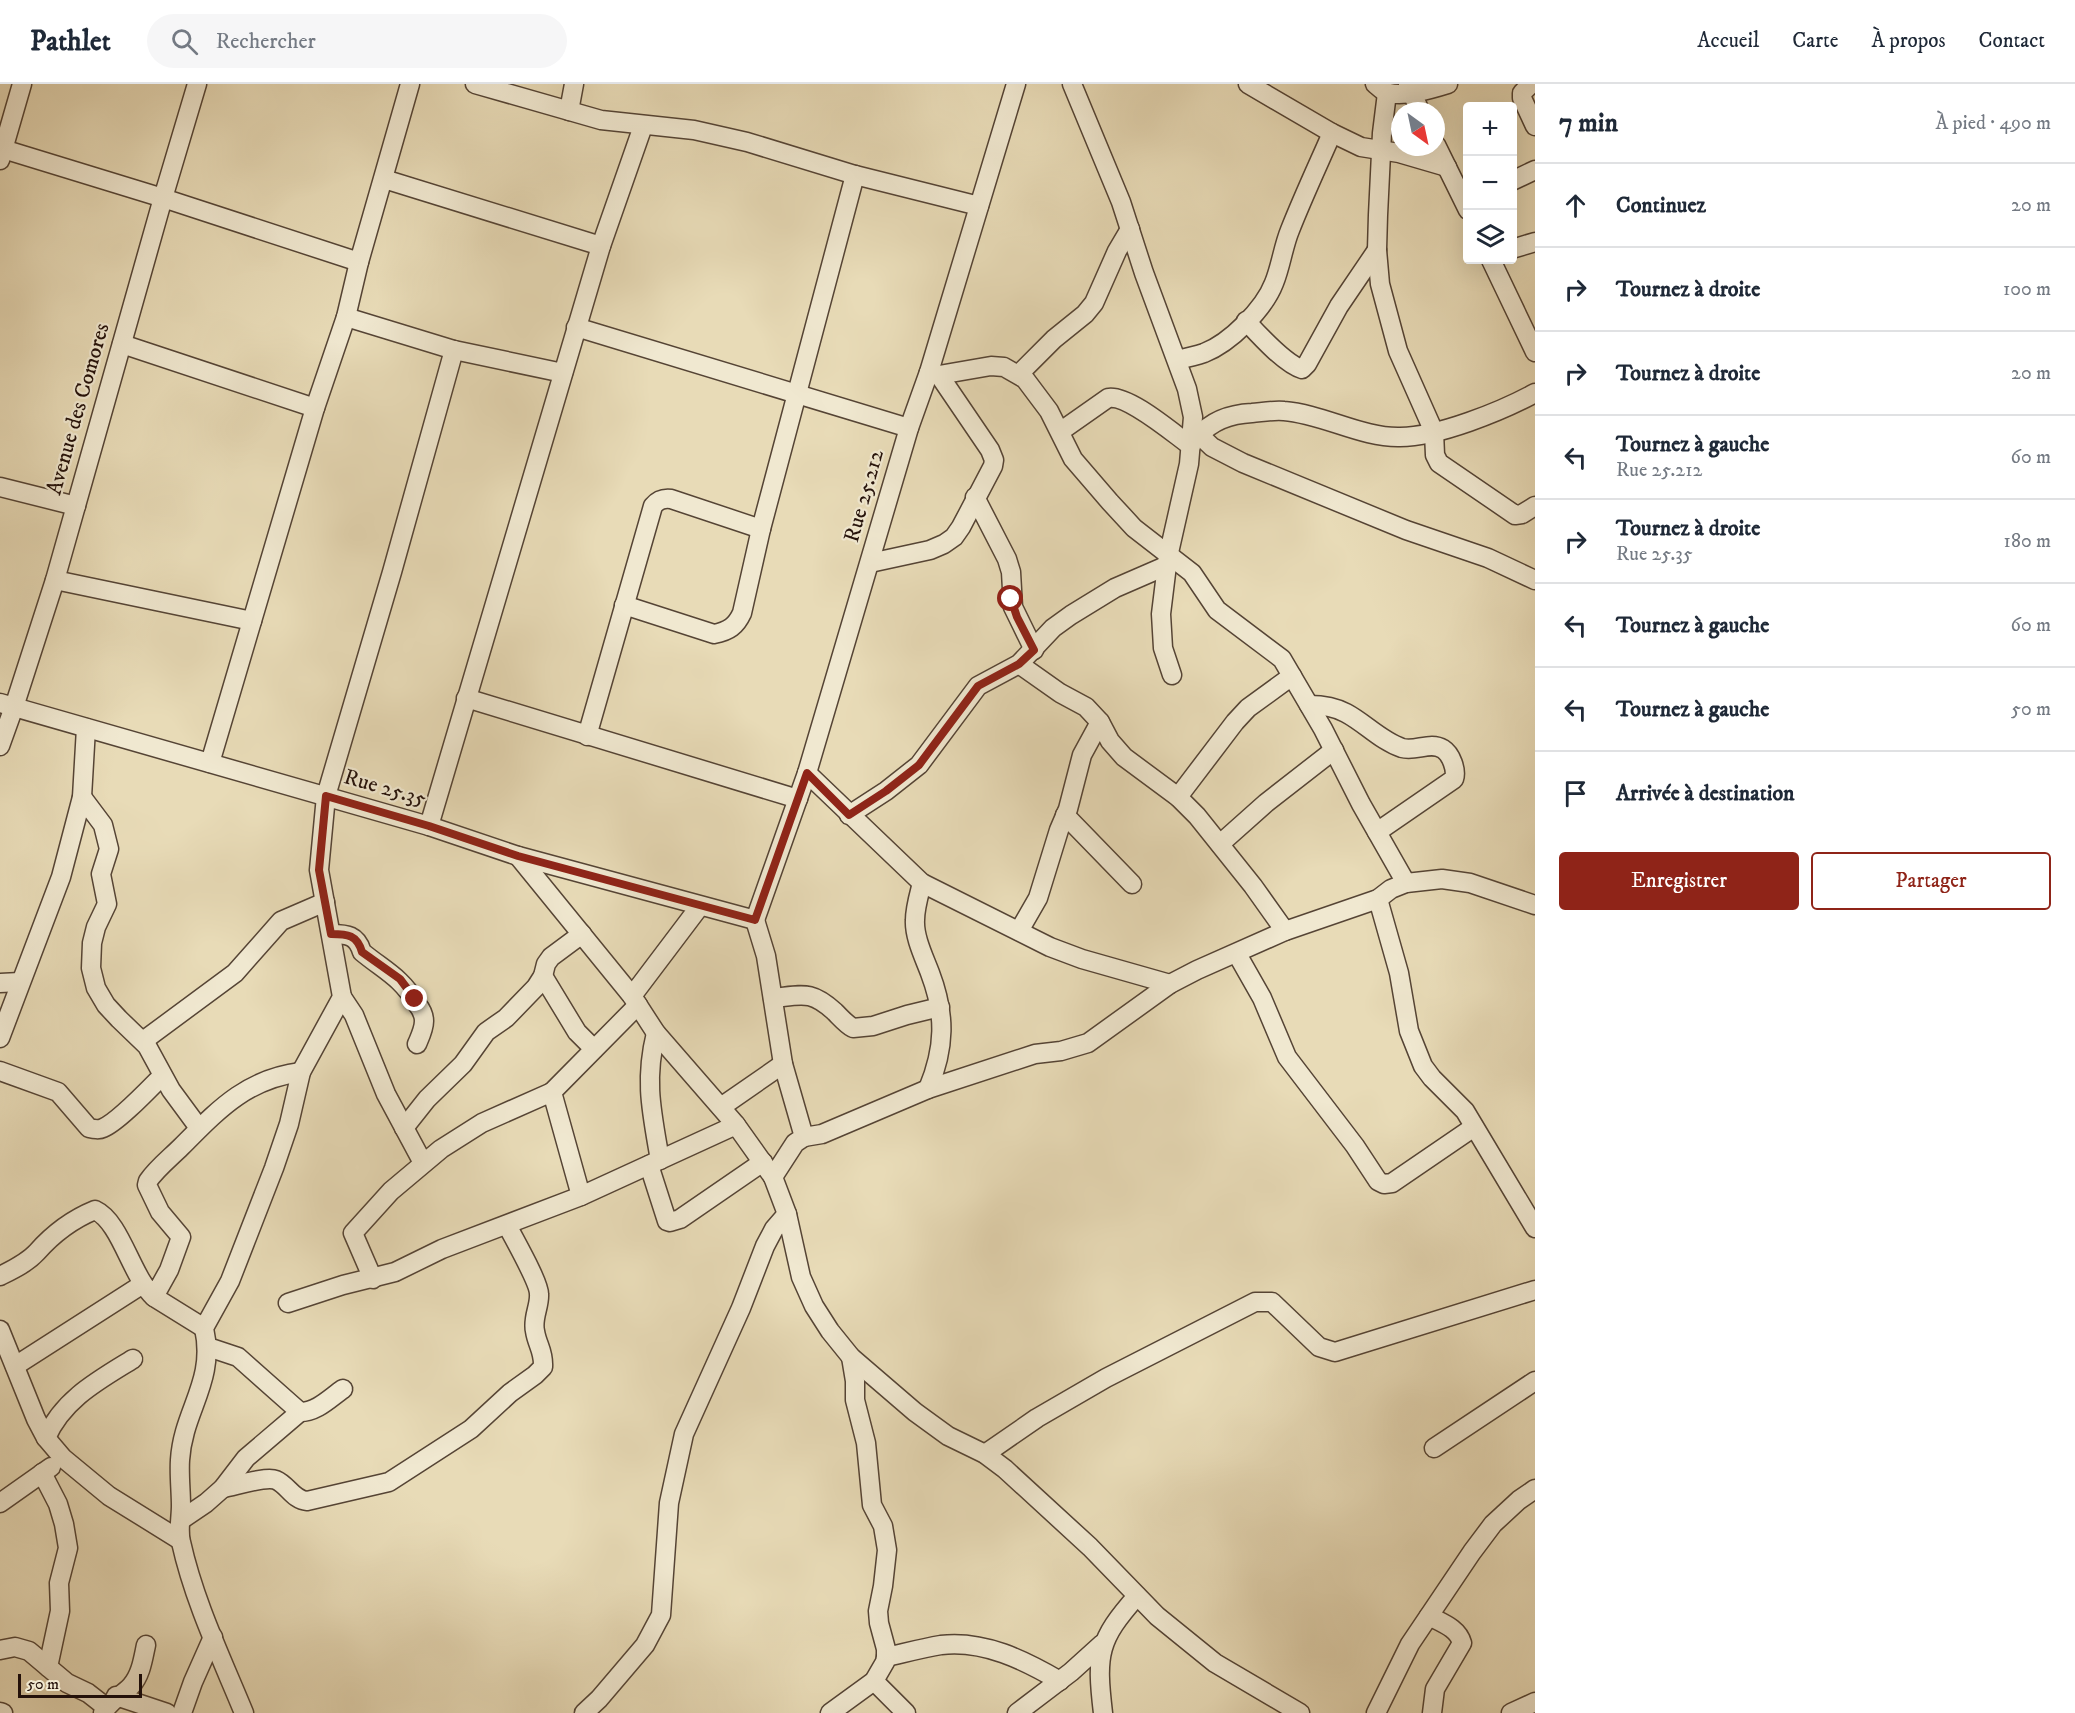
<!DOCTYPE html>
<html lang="fr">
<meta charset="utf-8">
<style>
body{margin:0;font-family:"IM FELL DW Pica",serif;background:#f6f6f7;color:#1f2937}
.controls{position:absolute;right:18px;top:18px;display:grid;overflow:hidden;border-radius:6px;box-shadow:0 6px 24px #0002}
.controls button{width:54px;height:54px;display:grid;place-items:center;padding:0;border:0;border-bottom:2px solid #e0e1e3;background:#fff;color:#1f2937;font:30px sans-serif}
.compass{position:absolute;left:1391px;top:18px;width:54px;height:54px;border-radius:50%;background:#fff;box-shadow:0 6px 24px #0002;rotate:147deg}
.scale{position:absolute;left:18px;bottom:15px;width:124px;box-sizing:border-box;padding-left:6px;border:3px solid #24110a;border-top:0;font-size:16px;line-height:21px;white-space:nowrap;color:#24110a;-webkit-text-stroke:4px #f0e8d0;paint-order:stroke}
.stop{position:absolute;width:18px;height:18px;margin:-14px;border:4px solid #8f2418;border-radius:50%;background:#fff}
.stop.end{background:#8f2418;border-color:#fff;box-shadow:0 2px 6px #0008}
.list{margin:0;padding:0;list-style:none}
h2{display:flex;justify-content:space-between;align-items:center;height:78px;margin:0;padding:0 24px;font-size:26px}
h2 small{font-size:20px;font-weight:400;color:#747a83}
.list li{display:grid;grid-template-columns:39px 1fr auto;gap:18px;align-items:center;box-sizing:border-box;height:84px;padding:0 24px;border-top:2px solid #e0e1e3}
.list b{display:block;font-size:22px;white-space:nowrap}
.list p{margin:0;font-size:20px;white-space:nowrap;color:#747a83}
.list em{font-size:20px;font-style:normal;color:#747a83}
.actions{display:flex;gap:12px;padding:18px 24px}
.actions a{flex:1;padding:14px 0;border:2px solid #8f2418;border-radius:6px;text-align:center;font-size:21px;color:#8f2418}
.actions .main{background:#8f2418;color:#fff}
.icon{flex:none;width:33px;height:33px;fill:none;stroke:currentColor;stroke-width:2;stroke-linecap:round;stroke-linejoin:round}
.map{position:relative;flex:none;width:1535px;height:1629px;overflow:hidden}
header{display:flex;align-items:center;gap:36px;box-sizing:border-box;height:84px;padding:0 30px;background:#fff;border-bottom:2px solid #e0e1e3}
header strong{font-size:28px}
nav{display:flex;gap:33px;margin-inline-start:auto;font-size:21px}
.search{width:420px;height:54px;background:#f6f6f7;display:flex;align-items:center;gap:15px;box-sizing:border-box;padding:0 21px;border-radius:33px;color:#747a83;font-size:22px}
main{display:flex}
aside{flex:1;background:#fff}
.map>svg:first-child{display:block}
</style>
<header>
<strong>Pathlet</strong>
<div class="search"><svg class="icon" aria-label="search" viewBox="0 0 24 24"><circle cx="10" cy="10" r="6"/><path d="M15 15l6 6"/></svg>Rechercher</div>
<nav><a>Accueil</a><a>Carte</a><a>À propos</a><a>Contact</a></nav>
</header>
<main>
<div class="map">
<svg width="1535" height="1629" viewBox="0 0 1535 1629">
<rect width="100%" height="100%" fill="#e8dbb7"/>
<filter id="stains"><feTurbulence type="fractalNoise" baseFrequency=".00333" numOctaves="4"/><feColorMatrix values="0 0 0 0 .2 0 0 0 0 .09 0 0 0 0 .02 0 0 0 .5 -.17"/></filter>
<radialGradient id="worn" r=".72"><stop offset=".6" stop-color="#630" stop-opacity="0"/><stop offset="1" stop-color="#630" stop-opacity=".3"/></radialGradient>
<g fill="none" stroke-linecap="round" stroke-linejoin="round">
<g stroke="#554435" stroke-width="21">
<g id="minor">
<polyline points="475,0 601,36 694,46 747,58 855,91 979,122"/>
<polyline points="1072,0 1121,118 1144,189 1187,305 1193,333 1189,380 1168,473 1161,530 1163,564 1172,591"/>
<polyline points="1248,0 1332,49 1361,63 1399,69 1447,83"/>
<path d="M1375,0C1378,2 1382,7 1386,8C1402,14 1432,5 1448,0"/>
<polyline points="1408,0 1420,27"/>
<polyline points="1531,0 1522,9 1522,14 1535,42"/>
<polyline points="1387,9 1382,49 1378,131 1377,166 1380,200 1398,267 1434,348 1435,371 1439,379 1515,431 1522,430 1535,422"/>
<polyline points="569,27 574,0"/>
<polyline points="1436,61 1468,126"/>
<polyline points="3,65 163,114 359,178"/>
<polyline points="0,76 22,0"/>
<polyline points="384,95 601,162"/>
<polyline points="1512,97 1535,86"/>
<polyline points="1512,165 1535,158"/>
<polyline points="1491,176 1535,268"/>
<polyline points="346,233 454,266 563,289"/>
<path d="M1246,237C1259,251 1285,280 1302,285L1307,280L1339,222L1377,166"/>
<polyline points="576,243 909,344"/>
<polyline points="122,260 315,324"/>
<path d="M1177,276C1186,274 1195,272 1204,269C1230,259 1264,225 1274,199C1281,182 1283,163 1290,146C1303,113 1318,81 1332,49"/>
<polyline points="929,288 939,291 991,282 1004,283 1025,295 1049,327 1073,375 1110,418 1134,444 1192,489 1217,526 1282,575 1323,645 1361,720 1406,799"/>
<polyline points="1019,290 1054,255 1085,230 1094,219 1117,167 1130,145"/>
<polyline points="1193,345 1212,363 1243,379 1406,446 1488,474 1535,496"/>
<path d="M1061,347L1108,314C1128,310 1174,350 1191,362"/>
<path d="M1199,352C1213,335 1232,330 1252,329C1263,328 1274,326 1284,327C1323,330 1362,354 1400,353C1438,353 1502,327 1535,309"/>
<polyline points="0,403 76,422"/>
<polyline points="975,413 1007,475 1011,488 1013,523 1034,566"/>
<polyline points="870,479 930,466 944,460 954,453 961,443 993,382 994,376 990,366 939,291"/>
<polyline points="55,496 252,537"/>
<path d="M624,521L714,550C729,547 736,542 742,529L761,445L855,91"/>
<polyline points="1019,580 1060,609 1086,623 1100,638 1110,657 1124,673 1178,713 1197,732 1253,802 1285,847"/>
<polyline points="466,614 798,715"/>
<polyline points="0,619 429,742 518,772 755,836"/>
<path d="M1309,621C1322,621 1335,623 1346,629C1365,639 1381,657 1402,664C1416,668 1430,657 1443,665C1451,670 1457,686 1454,695L1377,748"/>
<path d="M587,652L653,422C658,416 663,414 671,415L761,445"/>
<polyline points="0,662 14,623 55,496 163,114 197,0"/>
<polyline points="210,679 315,324 346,233 359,178 410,0"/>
<polyline points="807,689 922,799 1050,863 1082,875 1170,900"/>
<polyline points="82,713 103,741 109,765 101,790 107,820 96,843 92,859 91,884 96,904 106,921 119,935 147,962 171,1006 199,1044"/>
<polyline points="1178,713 1235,638 1248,624 1292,592"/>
<polyline points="849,731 886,707 919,681 978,602 1019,580 1053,544 1071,531 1115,504 1168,481"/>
<polyline points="1065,731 1132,800"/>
<polyline points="429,742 601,162 643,42"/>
<polyline points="1220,760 1266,719 1334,666"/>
<polyline points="518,772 632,912 656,949 736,1041 773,1093"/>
<path d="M922,799C919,811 915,824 915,836C914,853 924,873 930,889C946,931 945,964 928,1005"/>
<polyline points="1378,815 1399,889 1409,947 1423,982 1432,994 1465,1027 1535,1144"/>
<polyline points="755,836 766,872 783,980 804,1053 795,1059 773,1093 787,1130 801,1193 814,1222 830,1247 851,1273 915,1328 948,1352 985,1370 1005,1385 1090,1463 1157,1532 1215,1579 1300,1629"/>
<polyline points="755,836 807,689 909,344 929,288 1016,0"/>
<polyline points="1019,847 1038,814 1059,746 1068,725 1082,671 1100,638"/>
<path d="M331,850C347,850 357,851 362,868C385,887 401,893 417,920C421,925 424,930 424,937C424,945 420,953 417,960"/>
<polyline points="1237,870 1262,914 1287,973 1355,1062 1378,1097 1384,1100 1392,1099 1474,1043"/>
<polyline points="543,892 577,948 594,965"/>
<polyline points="0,899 20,898"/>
<polyline points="632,912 700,822"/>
<polyline points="342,913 354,931 386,1010 423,1079"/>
<path d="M773,914C803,911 811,906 835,928C841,934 846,940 853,944L873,942L907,931L940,923"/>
<path d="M656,949C644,997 652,1029 660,1076"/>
<polyline points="0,954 61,793 82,713 86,644"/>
<polyline points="143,957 235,889 281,837 325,818"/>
<path d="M0,987L58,1008L89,1044C94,1045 99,1046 103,1044C118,1038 150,1004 162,992"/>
<polyline points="721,1023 783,980"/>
<polyline points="404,1044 427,1015 463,980 486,948 506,934 536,903 543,892 546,880 551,873 582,850"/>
<polyline points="804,1053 822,1050 928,1005 1035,970 1061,967 1088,959 1170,900 1197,886 1285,847 1378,815 1391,805 1406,799 1442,795 1470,799 1535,821"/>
<polyline points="649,1081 667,1137 670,1138 680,1135 763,1078"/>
<polyline points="581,1112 552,1008 638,921"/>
<path d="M0,1192C12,1186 27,1179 37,1168C52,1151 73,1135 95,1126C121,1138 131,1192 154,1213L169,1186L181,1153L160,1128L147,1101L148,1097C157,1084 170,1074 181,1063C218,1026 246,995 301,988"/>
<polyline points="373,1195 353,1149 391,1107 441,1065 482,1039 552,1008"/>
<polyline points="154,1213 204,1244"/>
<polyline points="288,1219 343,1201 395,1188 442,1165 581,1112 736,1041"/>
<polyline points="0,1246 36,1335 46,1354 63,1374 109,1412 180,1456"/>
<polyline points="15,1282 143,1200"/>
<path d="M300,1328C317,1328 330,1314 343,1305"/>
<path d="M46,1354C63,1315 99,1296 133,1275"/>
<polyline points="1434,1364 1535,1297"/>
<polyline points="985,1370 1037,1334 1106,1294 1255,1218 1272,1218 1319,1263 1335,1268 1535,1206"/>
<polyline points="42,1389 58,1420 64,1440 68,1464 59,1499 60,1527 48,1583"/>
<path d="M223,1404C235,1402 266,1392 276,1396C288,1401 293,1416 307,1417L389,1398L471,1345L510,1309L535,1291L543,1283C544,1267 537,1261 535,1247C532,1234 540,1222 539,1210C539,1198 514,1155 507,1141"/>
<polyline points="0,1419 51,1383"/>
<polyline points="181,1436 206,1419 223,1404 246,1374 300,1328 238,1273 208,1263"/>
<path d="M1429,1532C1442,1539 1458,1544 1462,1559L1435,1605L1432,1629"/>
<polyline points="0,1566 15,1563 29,1567 67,1599 88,1609 106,1623"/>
<path d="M886,1573C904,1569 923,1564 941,1561C984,1556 1024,1576 1060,1597"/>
<polyline points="874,1597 906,1629"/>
<polyline points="116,1612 167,1629"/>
<polyline points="0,1628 3,1629"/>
<path d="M103,1629C111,1615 122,1612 131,1602C141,1591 143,1575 146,1561"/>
<polyline points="182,1629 193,1598 213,1553"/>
<path d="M244,1629C221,1573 194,1517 181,1458C178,1447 181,1433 181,1422C181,1407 179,1391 180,1376C183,1326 216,1298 204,1244L230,1197L274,1084L289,1040L301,988L342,913L319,786L326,712L392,488L454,266"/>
<polyline points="584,1629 599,1615 645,1561 661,1531 669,1419 684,1350 741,1224 765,1162 774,1145 787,1130"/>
<polyline points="830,1629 874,1597 885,1578 886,1573 886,1565 879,1539 878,1527 883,1502 887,1466 883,1442 872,1421 866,1359 855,1316 855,1297 851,1273"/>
<polyline points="1017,1629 1071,1588 1102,1560"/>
<path d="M1103,1629C1096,1570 1098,1556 1137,1512"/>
<polyline points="1376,1629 1410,1560 1472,1468 1493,1440 1519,1416 1535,1405"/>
<polyline points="1511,1629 1535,1618"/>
</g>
</g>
<use href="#minor" stroke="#f0e8d0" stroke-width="18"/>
</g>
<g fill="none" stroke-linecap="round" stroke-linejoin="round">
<path stroke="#8f2418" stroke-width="8" d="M415,915L400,895L362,868C357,851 348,850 331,850L319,786L326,712L429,742L518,772L755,836L807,689L849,731L886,707L919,681L978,602L1019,580L1034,566L1017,533L1011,515"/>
</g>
<g text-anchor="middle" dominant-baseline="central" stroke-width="4.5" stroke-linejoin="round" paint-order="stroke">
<g font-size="22" fill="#24110a" stroke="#f0e8d0">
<text transform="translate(78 325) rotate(-74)">Avenue des Comores</text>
<text transform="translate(864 412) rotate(-74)">Rue 25.212</text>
<text transform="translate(385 704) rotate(16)">Rue 25.35</text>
</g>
</g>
<rect width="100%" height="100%" filter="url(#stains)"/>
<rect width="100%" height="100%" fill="url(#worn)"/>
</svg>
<div class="controls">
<button>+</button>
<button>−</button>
<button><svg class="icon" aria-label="layers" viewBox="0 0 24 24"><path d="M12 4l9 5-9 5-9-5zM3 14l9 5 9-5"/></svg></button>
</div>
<svg class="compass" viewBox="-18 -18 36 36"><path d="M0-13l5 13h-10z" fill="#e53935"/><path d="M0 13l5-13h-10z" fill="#747a83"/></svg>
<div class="scale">50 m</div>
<div class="stop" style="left:1011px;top:515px"></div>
<div class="stop end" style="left:415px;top:915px"></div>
</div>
<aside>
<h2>7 min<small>À pied · 490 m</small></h2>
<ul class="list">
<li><svg class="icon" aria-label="ahead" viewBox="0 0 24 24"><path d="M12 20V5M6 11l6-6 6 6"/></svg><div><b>Continuez</b></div><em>20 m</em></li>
<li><svg class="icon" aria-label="right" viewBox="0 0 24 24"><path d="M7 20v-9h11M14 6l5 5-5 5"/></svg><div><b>Tournez à droite</b></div><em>100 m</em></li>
<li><svg class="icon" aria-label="right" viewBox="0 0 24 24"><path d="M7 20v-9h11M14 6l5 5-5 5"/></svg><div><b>Tournez à droite</b></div><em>20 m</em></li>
<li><svg class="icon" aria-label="left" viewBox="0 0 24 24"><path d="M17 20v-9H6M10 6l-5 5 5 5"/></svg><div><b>Tournez à gauche</b><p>Rue 25.212</p></div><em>60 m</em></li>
<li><svg class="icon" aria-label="right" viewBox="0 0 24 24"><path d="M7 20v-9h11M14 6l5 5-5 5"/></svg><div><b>Tournez à droite</b><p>Rue 25.35</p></div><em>180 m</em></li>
<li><svg class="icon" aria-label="left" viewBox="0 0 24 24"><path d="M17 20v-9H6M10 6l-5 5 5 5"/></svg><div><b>Tournez à gauche</b></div><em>60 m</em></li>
<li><svg class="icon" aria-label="left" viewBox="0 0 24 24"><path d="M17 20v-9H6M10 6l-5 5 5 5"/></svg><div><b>Tournez à gauche</b></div><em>50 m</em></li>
<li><svg class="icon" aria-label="arrive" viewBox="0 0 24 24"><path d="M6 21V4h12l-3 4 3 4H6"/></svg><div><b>Arrivée à destination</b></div></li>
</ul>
<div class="actions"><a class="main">Enregistrer</a><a>Partager</a></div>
</aside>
</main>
